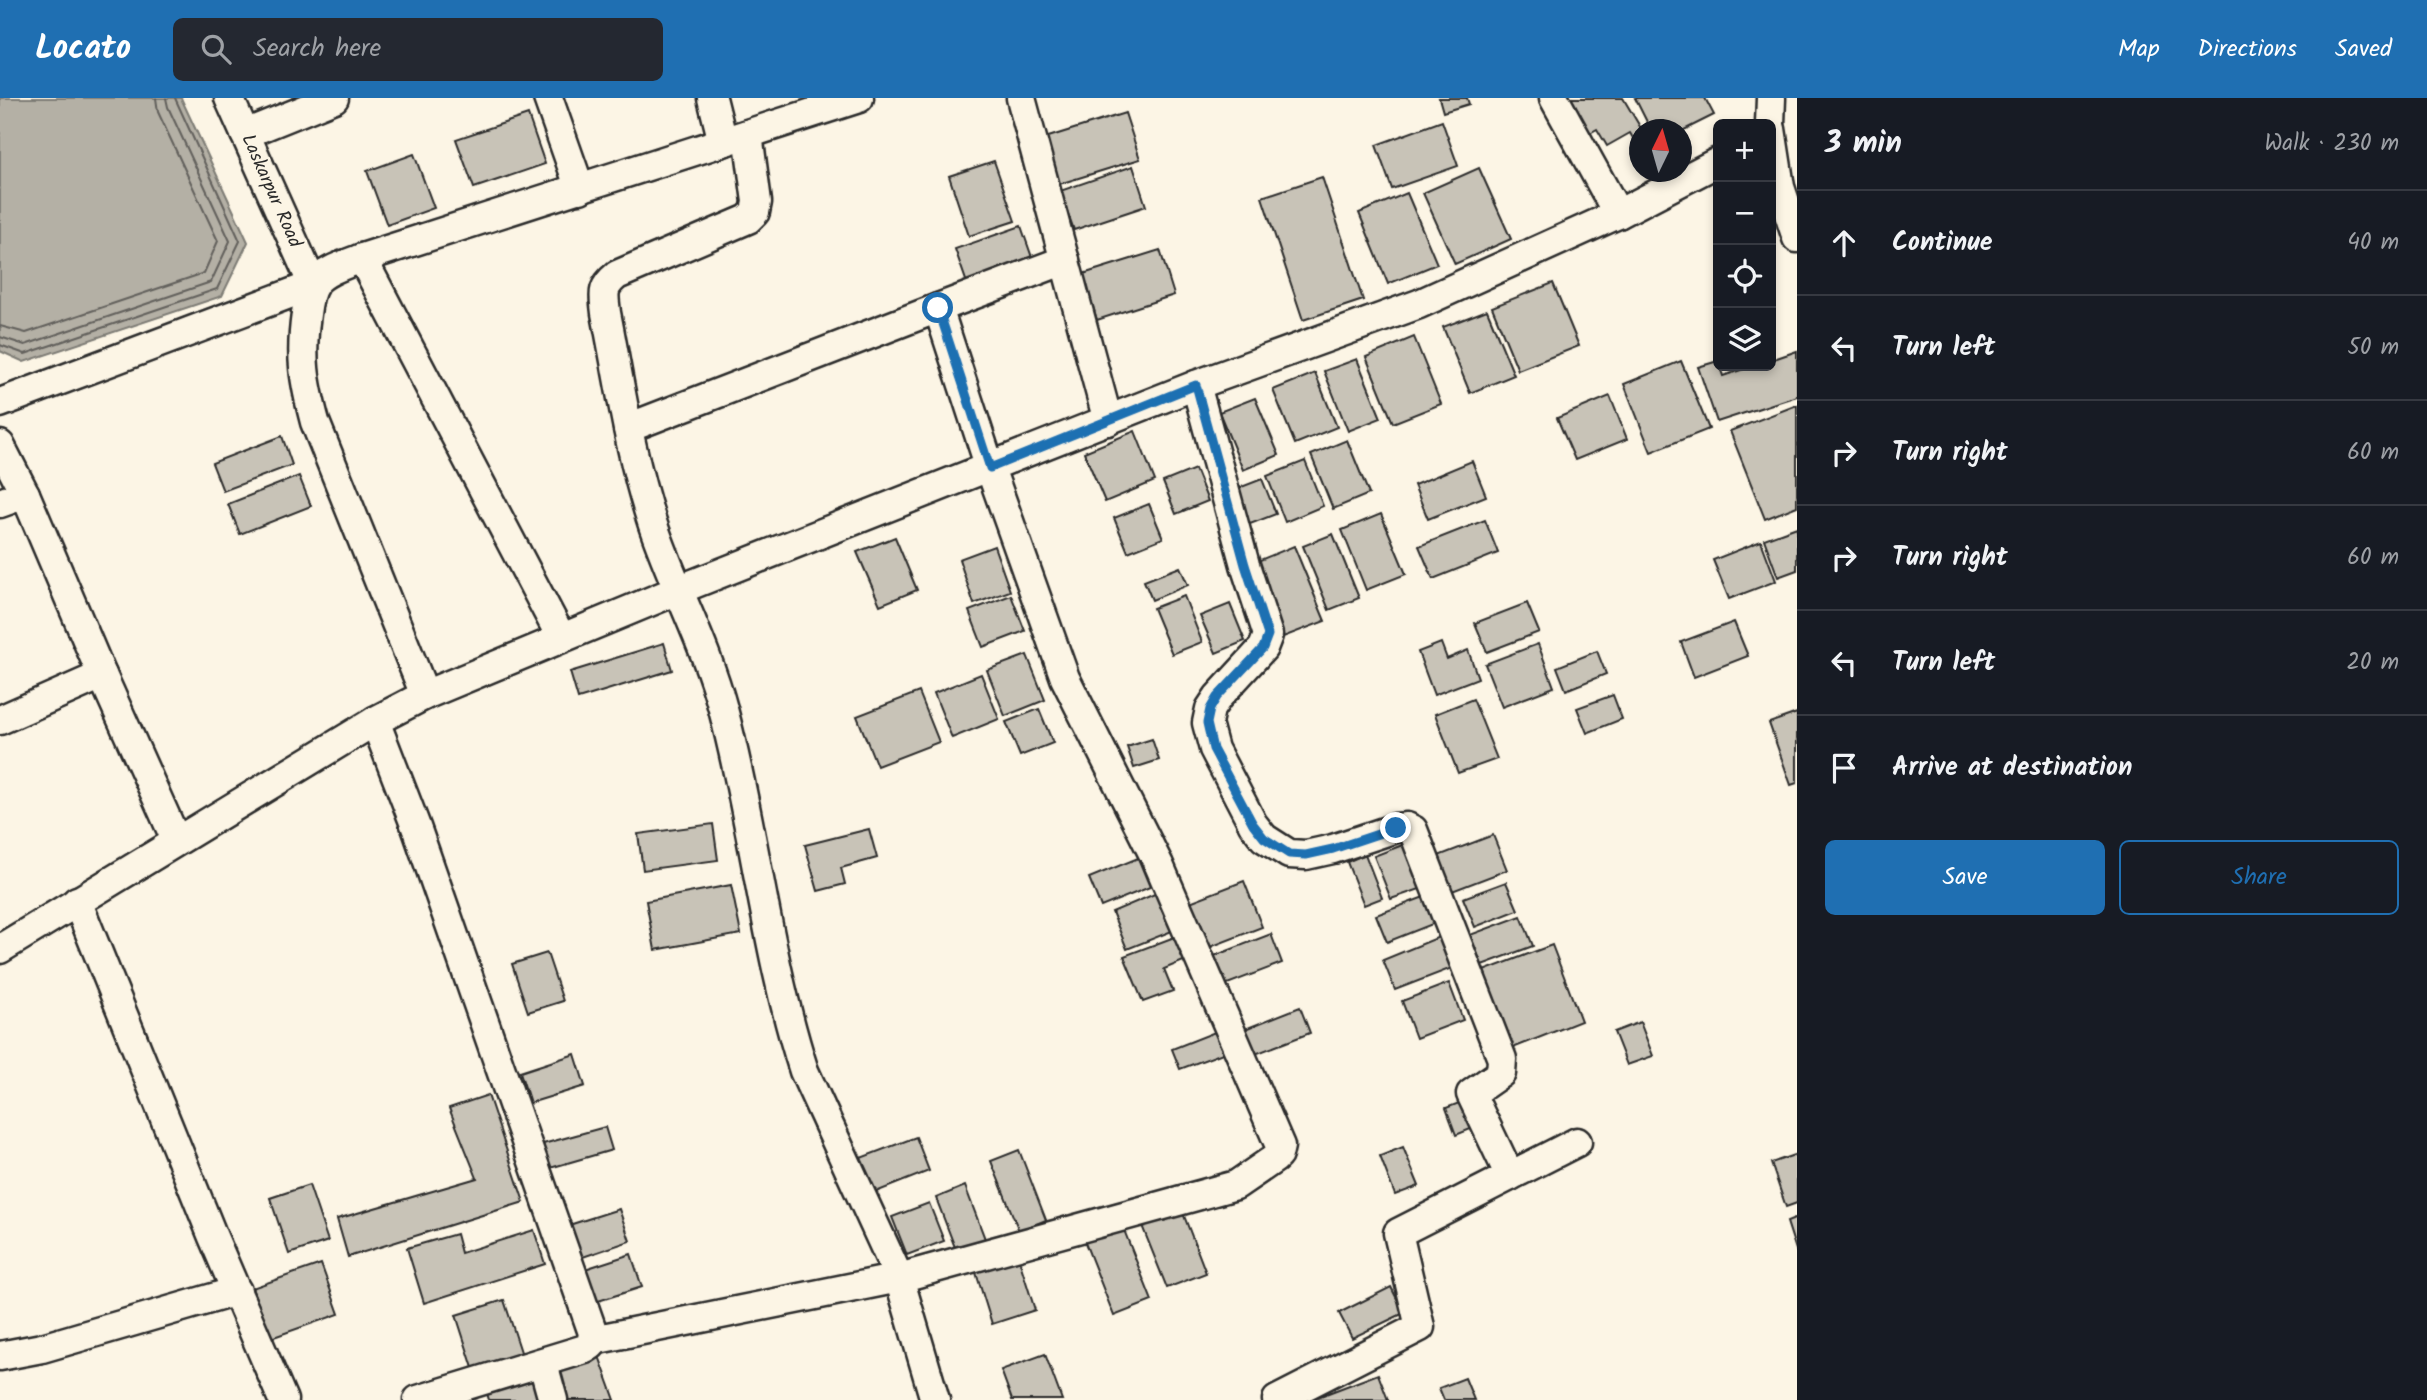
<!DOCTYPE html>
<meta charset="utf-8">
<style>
body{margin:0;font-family:Kalam,sans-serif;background:#242831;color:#f1f3f6}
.controls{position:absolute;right:21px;top:21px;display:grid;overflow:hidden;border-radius:10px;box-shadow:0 4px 10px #0003}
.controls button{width:63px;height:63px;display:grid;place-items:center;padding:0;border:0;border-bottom:2px solid #363941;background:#171b24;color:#f1f3f6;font:35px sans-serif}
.compass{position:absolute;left:1629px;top:21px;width:63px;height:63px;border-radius:50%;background:#171b24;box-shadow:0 4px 10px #0003;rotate:5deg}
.stop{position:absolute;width:21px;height:21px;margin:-16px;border:5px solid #1f6fb2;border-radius:50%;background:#fff}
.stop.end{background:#1f6fb2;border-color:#fff;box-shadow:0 2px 7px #0008}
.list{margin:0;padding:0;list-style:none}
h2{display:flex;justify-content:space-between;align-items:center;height:91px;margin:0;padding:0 28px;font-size:30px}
h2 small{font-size:23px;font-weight:400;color:#9ea1a6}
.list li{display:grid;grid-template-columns:46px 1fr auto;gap:21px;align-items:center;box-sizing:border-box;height:105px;padding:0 28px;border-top:2px solid #363941}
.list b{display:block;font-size:26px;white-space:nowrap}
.list em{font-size:23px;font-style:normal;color:#9ea1a6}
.actions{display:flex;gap:14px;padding:21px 28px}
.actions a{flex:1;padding:16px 0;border:2px solid #1f6fb2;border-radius:10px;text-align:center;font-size:24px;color:#1f6fb2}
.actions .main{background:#1f6fb2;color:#fff}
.icon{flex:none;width:38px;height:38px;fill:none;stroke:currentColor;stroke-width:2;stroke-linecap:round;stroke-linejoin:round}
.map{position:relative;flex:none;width:1797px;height:1302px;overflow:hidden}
header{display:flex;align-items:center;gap:42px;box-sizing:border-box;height:98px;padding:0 35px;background:#1f6fb2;color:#fff}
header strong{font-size:33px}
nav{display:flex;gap:38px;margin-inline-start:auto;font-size:24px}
.search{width:490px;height:63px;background:#242831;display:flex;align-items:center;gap:18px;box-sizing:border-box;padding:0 24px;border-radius:10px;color:#9ea1a6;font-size:26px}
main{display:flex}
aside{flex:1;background:#171b24}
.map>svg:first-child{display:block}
</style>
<header>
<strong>Locato</strong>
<div class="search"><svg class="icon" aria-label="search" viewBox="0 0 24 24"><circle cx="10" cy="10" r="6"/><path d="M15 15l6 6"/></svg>Search here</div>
<nav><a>Map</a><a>Directions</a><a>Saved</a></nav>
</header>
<main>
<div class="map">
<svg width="1797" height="1302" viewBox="0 0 1797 1302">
<rect width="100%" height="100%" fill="#fcf5e5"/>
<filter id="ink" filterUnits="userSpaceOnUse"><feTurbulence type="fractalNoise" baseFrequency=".0143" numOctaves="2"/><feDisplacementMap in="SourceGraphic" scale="14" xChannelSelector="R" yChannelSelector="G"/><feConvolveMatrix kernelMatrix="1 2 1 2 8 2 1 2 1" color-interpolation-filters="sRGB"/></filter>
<g filter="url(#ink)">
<polygon fill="#b4b0a5" stroke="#7d7b74" stroke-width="2" points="0,0 181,0 248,144 222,198 24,264 0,253"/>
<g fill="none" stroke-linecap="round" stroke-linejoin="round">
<g stroke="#62605c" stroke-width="2">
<polyline points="0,228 26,235 204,175 218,143 158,14 156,0"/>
<polyline points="0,239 25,247 211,184 230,143 168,9 166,0"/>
<polyline points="0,247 25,256 217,191 240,143 175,0"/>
</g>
</g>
<g fill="#c8c3b7" stroke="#2b2b2b" stroke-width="2">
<polygon points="1439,0 1467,0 1469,6 1443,14"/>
<polygon points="1569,0 1623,0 1642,32 1640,32 1640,38 1634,42 1630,35 1607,48 1597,31 1590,35"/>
<polygon points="1635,0 1705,0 1714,17 1682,33 1651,32"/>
<polygon points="1125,15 1140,61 1056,87 1042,41"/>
<polygon points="528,17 545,66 474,90 456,41"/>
<polygon points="1442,23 1458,68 1392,91 1376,47"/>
<polygon points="414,56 434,110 387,127 367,73"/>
<polygon points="994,63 1015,123 969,138 949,78"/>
<polygon points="1133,68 1146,108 1074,132 1060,93"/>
<polygon points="1479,70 1511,141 1455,166 1423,95"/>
<polygon points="1322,79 1363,202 1303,222 1262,99"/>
<polygon points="1407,95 1437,166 1388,186 1359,115"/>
<polygon points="1021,128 1035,168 969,191 955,151"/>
<polygon points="1160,152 1174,197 1097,222 1083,176"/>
<polygon points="1553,185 1579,248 1518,272 1492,209"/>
<polygon points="1487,212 1514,277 1470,295 1443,229"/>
<polygon points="1414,239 1441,306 1393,325 1366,259"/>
<polygon points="1797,253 1797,298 1717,324 1698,269 1718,263 1723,278 1753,268 1771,268 1771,262"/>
<polygon points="1357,261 1381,320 1348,333 1324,273"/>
<polygon points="1681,263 1709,331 1651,354 1624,286"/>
<polygon points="1315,275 1337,329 1295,346 1273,292"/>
<polygon points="1610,298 1627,341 1575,362 1557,320"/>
<polygon points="1255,300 1279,357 1243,372 1219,314"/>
<polygon points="1797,307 1797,408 1765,421 1730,333"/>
<polygon points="1135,333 1155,383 1105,404 1084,354"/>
<polygon points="282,338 292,367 223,393 212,365"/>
<polygon points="1347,342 1369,396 1333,411 1311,357"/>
<polygon points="1305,363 1323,408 1285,424 1267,378"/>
<polygon points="1472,363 1486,398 1428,421 1414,387"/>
<polygon points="1195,371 1208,403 1176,416 1163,384"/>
<polygon points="299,378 311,408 240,436 228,406"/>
<polygon points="1262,381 1276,416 1245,428 1231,393"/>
<polygon points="1149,406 1163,440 1128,454 1114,420"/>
<polygon points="1381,416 1406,476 1366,492 1342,432"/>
<polygon points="1485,422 1498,455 1433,481 1419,448"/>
<polygon points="1797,429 1797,472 1778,479 1764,441"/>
<polygon points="1333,436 1359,500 1329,512 1303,448"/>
<polygon points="895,439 917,492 880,507 857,454"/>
<polygon points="1761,443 1776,483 1729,501 1713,462"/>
<polygon points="994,448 1010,493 974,506 959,461"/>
<polygon points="1294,448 1325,523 1278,541 1248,467"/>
<polygon points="1180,469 1188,487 1152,502 1144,483"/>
<polygon points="1011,497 1025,533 983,549 969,513"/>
<polygon points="1184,498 1202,544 1172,556 1153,510"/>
<polygon points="1527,505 1539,534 1487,554 1475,525"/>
<polygon points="1230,506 1245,543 1216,555 1200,518"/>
<polygon points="1734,524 1748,558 1694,579 1681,544"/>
<polygon points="664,545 672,572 578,601 570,574"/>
<polygon points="1441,545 1447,561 1468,552 1478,580 1434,597 1418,554"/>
<polygon points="1538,546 1554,589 1502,609 1485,566"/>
<polygon points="1597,553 1606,576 1566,592 1557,569"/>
<polygon points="1027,557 1045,602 1005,618 987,572"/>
<polygon points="981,576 999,621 952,640 934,595"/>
<polygon points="919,594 939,644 877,668 857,618"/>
<polygon points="1613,597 1622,621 1587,635 1577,610"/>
<polygon points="1473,601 1497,661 1458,675 1435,616"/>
<polygon points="1039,611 1053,645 1020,658 1006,624"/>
<polygon points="1797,615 1797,685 1791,687 1769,625"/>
<polygon points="1152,641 1159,662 1134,670 1127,649"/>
<polygon points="713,726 718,762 643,772 638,736"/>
<polygon points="869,731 877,760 841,770 845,786 818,793 805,747"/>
<polygon points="1493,737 1507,772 1447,795 1433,760"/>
<polygon points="1405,746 1423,790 1391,801 1374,758"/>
<polygon points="1365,756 1382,800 1364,807 1347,764"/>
<polygon points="1138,760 1150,789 1101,809 1089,780"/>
<polygon points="1244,783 1262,829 1200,853 1182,807"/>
<polygon points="1506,784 1518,812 1475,829 1463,800"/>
<polygon points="731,787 741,836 655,852 646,803"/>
<polygon points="1157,795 1172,833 1127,851 1112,814"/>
<polygon points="1424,799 1435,825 1387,844 1376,817"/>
<polygon points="1521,818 1533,848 1482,867 1470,837"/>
<polygon points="1271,836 1282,865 1217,890 1206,861"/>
<polygon points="1177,838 1186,862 1164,871 1173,893 1143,904 1124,858"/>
<polygon points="1439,839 1452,870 1395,892 1383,862"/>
<polygon points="1552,847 1581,923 1508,952 1478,875"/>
<polygon points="547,855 563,903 528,914 512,866"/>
<polygon points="1449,885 1463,922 1416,940 1402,903"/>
<polygon points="1300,909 1310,935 1250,958 1240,933"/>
<polygon points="1640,924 1653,958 1627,967 1614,934"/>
<polygon points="1215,934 1223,955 1180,971 1172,951"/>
<polygon points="575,956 585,988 530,1005 520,974"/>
<polygon points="488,997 524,1104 348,1159 337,1121 477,1080 449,1010"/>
<polygon points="1467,1002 1478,1028 1456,1037 1446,1010"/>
<polygon points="605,1029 612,1052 550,1070 543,1046"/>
<polygon points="916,1039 929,1073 871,1096 858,1061"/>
<polygon points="1403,1049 1419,1088 1395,1097 1380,1058"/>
<polygon points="1019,1052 1046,1122 1019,1133 991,1063"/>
<polygon points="1797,1056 1797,1105 1786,1109 1771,1065"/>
<polygon points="309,1087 328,1143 289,1156 270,1100"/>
<polygon points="965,1088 985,1141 956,1152 936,1100"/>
<polygon points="929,1105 944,1143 907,1157 892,1119"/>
<polygon points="1181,1110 1206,1175 1167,1190 1141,1125"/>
<polygon points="619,1111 630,1143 577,1161 566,1128"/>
<polygon points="1797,1120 1797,1155 1787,1124"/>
<polygon points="1122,1127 1152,1203 1114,1218 1084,1142"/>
<polygon points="534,1132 545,1166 424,1205 407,1150 456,1136 461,1155"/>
<polygon points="1016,1152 1035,1212 992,1226 973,1165"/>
<polygon points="631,1156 642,1189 592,1205 582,1172"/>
<polygon points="321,1166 339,1216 271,1240 252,1190"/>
<polygon points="1391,1189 1404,1215 1352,1240 1339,1215"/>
<polygon points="504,1202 522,1257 474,1273 456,1217"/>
<polygon points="1045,1256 1062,1302 1012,1302 1001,1272"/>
<polygon points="599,1258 615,1302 564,1302 554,1274"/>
<polygon points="1378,1276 1388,1302 1310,1302"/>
<polygon points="533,1280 539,1302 489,1302 486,1292"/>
<polygon points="1465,1280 1474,1302 1444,1302 1439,1290"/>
</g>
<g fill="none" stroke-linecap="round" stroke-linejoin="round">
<g stroke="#2b2b2b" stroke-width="33">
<g id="street">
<polyline points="548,0 580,91"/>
<polyline points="712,0 723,44"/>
<polyline points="1021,0 1108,323"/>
<polyline points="1554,0 1618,116"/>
<polyline points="1770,26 1771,0"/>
<polyline points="1771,31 1780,89 1797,140"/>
<polyline points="245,36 334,0"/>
<path d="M748,36L757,104L755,114L748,121L617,177C601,190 604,196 606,215C620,286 630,358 653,427C674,489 706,547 723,611C755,731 766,855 804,973L899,1180L935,1302"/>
<polyline points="362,160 561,539"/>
<polyline points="938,210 1065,162"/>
<polyline points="1196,287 1245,467 1268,537 1263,550 1218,599 1210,611 1207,625 1214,651 1253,726 1264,740 1289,756 1306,757 1333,751 1396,730 1407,729 1413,732 1502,961 1501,975 1471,996 1510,1078"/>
<polyline points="0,305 313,187 229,0"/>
<polyline points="0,347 25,396 102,577 0,622"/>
<polyline points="0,405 25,396"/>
<polyline points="102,577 176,742"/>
<path d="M425,597L315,324C304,283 300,259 306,216C307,207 309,193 315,185C325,172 347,166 362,160L859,0"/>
<polyline points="375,623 416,729 593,1235 591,1247 585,1251 418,1302"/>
<polyline points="77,803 213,1139 283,1302"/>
<polyline points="0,851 375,623 425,597 678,492 1196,287 1419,206 1618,116 1718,64"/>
<polyline points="593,1242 899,1180 1236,1087 1274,1061 1278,1057 1280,1048 1159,767 1065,580 990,370 938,210 628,330"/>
<polyline points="0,1258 42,1250 237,1193"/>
<polyline points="543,1266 553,1302"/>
<polyline points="1277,1302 1420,1229 1398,1135 1577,1044"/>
</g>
</g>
<use href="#street" stroke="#fcf5e5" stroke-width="28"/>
</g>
</g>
<g fill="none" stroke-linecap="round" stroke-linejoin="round" filter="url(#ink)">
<polyline stroke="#1f6fb2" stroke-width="9" points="938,210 990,370 1196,287 1245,467 1268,537 1263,550 1217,599 1210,611 1207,625 1213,651 1253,726 1264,740 1289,756 1306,757 1333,751 1396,730"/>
</g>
<g text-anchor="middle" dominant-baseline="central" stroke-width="5" stroke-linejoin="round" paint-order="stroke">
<g font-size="19" fill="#2b2b2b" stroke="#fcf5e5">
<text transform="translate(271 93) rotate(66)">Laskarpur Road</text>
</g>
</g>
</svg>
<div class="controls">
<button>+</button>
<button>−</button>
<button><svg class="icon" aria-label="locate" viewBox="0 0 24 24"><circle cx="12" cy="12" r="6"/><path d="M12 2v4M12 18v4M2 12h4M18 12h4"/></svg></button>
<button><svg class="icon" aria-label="layers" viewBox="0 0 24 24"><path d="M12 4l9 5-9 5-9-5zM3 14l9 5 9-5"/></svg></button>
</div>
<svg class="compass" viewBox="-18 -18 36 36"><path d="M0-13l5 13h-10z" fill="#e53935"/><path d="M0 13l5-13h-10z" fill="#9ea1a6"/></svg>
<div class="stop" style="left:938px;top:210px"></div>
<div class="stop end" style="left:1396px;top:730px"></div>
</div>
<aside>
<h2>3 min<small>Walk · 230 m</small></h2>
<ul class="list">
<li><svg class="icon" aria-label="ahead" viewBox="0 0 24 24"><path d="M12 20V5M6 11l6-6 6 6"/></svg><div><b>Continue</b></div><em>40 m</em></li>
<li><svg class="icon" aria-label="left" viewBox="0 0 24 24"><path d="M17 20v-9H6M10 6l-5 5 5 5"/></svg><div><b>Turn left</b></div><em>50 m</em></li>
<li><svg class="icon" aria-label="right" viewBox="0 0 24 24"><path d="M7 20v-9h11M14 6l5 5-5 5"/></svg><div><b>Turn right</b></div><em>60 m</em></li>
<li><svg class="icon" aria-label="right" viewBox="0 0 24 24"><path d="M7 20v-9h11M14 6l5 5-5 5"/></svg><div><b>Turn right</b></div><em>60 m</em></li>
<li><svg class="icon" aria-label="left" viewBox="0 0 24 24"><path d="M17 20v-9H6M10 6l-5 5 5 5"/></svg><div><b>Turn left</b></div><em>20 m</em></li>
<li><svg class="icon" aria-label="arrive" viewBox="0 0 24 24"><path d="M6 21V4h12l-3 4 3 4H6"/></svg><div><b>Arrive at destination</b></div></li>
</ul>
<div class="actions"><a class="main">Save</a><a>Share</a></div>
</aside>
</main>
